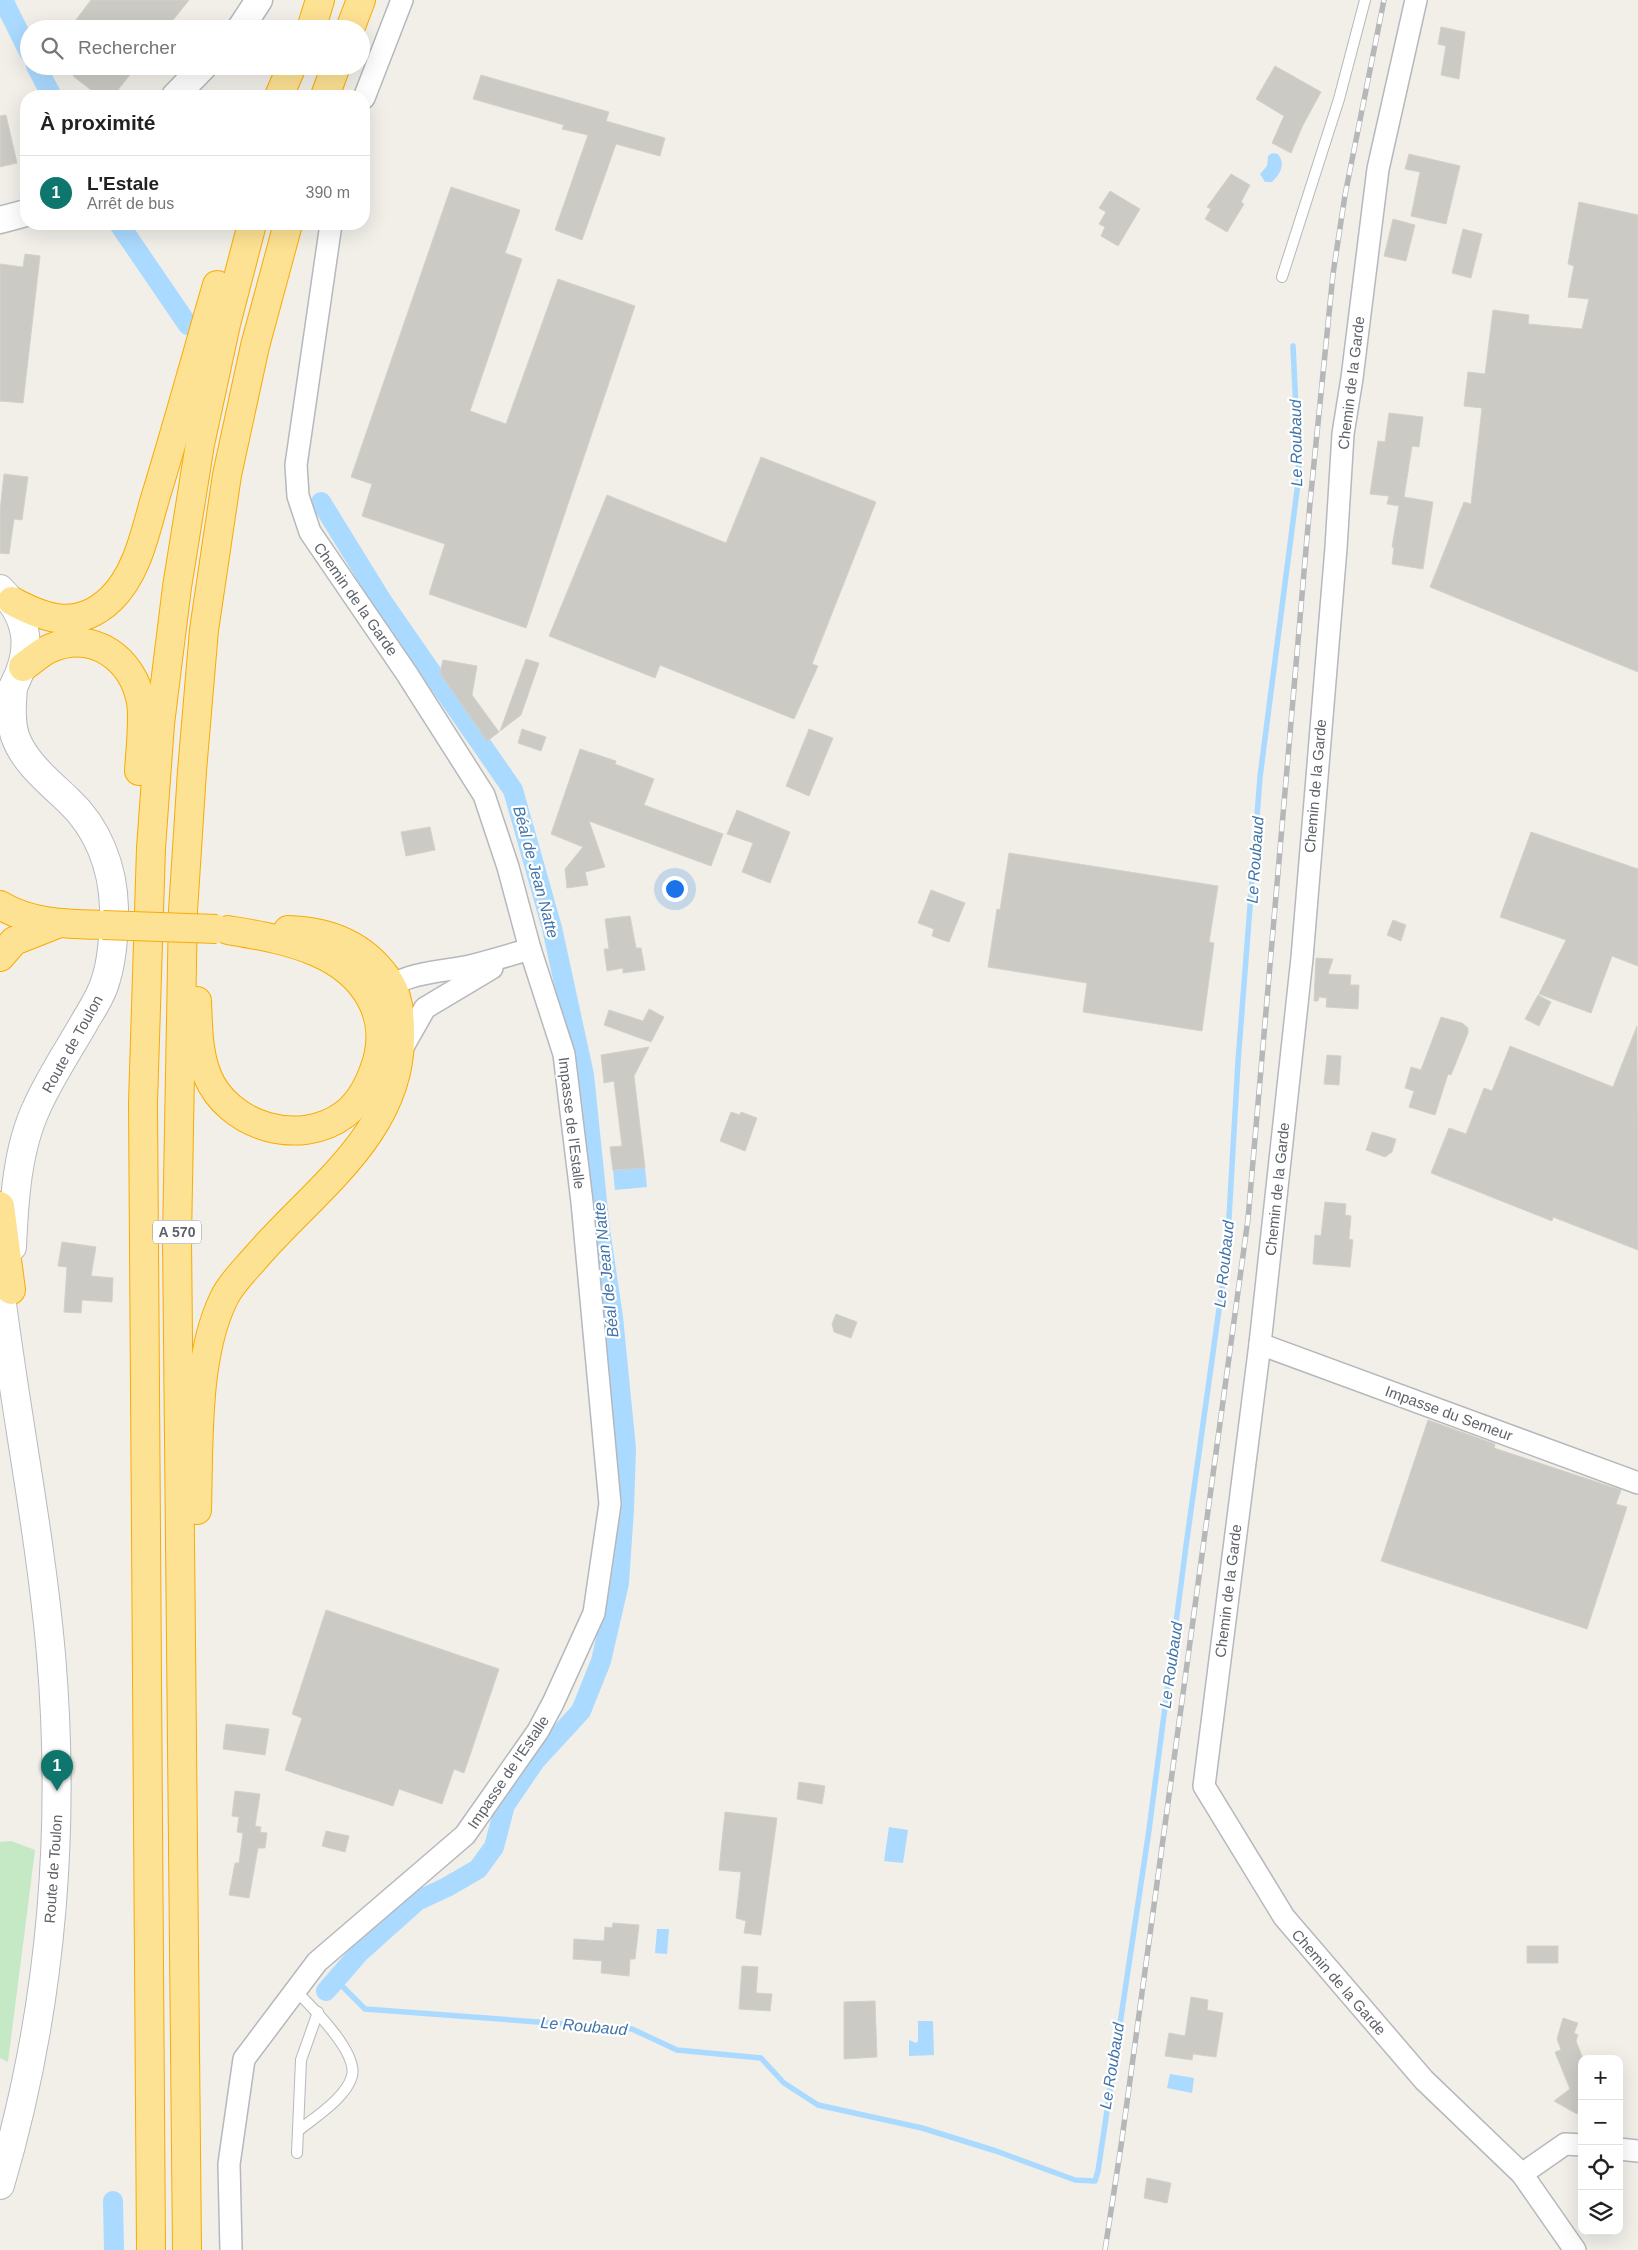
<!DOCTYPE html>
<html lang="fr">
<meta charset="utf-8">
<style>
body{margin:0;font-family:Helvetica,sans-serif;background:#f2f2f2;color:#222}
.controls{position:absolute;right:15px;bottom:15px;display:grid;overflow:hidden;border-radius:10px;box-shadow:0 5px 20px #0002}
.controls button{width:45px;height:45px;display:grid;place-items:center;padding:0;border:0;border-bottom:1px solid #e0e0e0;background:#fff;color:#222;font:25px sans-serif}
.you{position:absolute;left:674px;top:888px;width:18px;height:18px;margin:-12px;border:4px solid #fff;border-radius:50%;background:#1a73e8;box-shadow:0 0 0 8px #1a73e833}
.badge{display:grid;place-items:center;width:32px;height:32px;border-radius:50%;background:#0f766e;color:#fff;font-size:16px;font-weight:700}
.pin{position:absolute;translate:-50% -41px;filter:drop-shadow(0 1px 2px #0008)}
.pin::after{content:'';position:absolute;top:26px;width:18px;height:15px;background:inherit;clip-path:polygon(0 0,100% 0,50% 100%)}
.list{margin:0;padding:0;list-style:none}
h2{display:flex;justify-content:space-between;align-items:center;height:65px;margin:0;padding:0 20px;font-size:21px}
h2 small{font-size:16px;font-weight:400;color:#767676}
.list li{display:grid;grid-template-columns:32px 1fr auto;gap:15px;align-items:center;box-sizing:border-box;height:75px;padding:0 20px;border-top:1px solid #e0e0e0}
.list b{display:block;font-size:19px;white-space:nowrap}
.list p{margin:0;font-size:16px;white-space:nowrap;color:#767676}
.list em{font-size:16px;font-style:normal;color:#767676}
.icon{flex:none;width:28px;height:28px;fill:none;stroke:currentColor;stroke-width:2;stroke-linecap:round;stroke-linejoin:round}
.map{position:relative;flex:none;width:1638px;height:2250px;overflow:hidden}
.search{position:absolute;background:#fff;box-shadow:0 5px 20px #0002;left:20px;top:20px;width:350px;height:55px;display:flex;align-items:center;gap:12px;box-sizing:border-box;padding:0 18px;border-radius:28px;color:#767676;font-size:19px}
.panel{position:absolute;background:#fff;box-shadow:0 5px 20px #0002;left:20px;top:90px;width:350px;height:140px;border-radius:20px}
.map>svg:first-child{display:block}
</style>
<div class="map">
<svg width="1638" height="2250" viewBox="0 0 1638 2250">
<rect width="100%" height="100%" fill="#f1efe8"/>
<polygon fill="#c5e8c5" points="11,1841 35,1850 8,2062 0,2058 0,1842"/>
<g fill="#aadaff">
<path d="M1272,153L1278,154C1286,165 1280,174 1272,182H1265L1260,174L1267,166L1268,156Z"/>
<polygon points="645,1168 647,1187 615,1190 613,1170"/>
<polygon points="889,1827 908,1830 903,1863 884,1861"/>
<polygon points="657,1929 669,1929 667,1954 655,1953"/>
<polygon points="918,2021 933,2021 934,2055 909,2056 909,2040 916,2043 918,2041"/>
<polygon points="1170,2074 1194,2078 1192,2093 1167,2088"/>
</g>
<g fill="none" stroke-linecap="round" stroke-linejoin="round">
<polyline stroke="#aadaff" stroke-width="5.5" points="336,1980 365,2009 632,2029 677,2050 761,2058 784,2083 818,2105 922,2128 996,2151 1075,2180 1095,2181 1098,2171 1149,1830 1186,1546 1227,1252 1238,1062 1260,777 1299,475 1293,346"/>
<g stroke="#aadaff" stroke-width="20">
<polyline points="3,0 29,52"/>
<polyline points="36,66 52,96"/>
<polyline points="119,224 188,325"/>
<polyline points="321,502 382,601 513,790 552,928 584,1075 600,1230 613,1317 626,1449 624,1509 619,1583 601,1661 581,1711 535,1761 505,1805 494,1847 478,1869 447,1887 417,1901 360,1952 326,1991"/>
<polyline points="113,2201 114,2250"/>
</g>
</g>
<g fill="#cccac5" stroke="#d6d1c6">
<polygon points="91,0 189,0 166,29 69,29"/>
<polygon points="1441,27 1465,32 1459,79 1441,75 1446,46 1438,44"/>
<polygon points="81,66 137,66 113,96 99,96 73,76"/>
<polygon points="1275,66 1321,92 1303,125 1291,153 1272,143 1284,116 1256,99"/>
<polygon points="481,75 609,112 606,121 665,138 660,156 616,144 582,240 555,230 588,135 562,129 564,125 473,99"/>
<polygon points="6,115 17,163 0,167 0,116"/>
<polygon points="1409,154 1460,166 1446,224 1411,216 1420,172 1405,169"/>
<polygon points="1231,174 1250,185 1241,202 1244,204 1227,232 1205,219 1211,209 1207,207"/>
<polygon points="451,187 520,210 505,253 522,259 470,411 506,424 558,279 635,306 526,628 429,594 445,544 362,516 372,484 351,477"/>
<polygon points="1110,191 1140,209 1118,246 1101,236 1105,227 1099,224 1106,212 1099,208"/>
<polygon points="1579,202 1638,215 1638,672 1430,587 1464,502 1471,504 1482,408 1464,406 1468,372 1485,374 1493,310 1529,315 1528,324 1582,329 1589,299 1568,297 1574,266 1568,264"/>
<polygon points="1393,219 1415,225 1406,261 1384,256"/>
<polygon points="1463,229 1482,234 1471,278 1452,273"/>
<polygon points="25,254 40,256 23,403 0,401 0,264 23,267"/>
<polygon points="1389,413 1423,417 1419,447 1412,446 1404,497 1433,502 1423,569 1392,564 1394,548 1392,547 1399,506 1387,504 1389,496 1370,494 1378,441 1385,442"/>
<polygon points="761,457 876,502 812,664 818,666 794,719 660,665 655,678 549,636 607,495 726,543"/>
<polygon points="4,474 28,477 22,520 14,519 9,554 0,553 0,511"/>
<polygon points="526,659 539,663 521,715 500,731"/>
<polygon points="443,660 477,666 472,695 499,732 487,741 440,673"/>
<polygon points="522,729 546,737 541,751 518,743"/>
<polygon points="809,729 833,738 809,796 786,786"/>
<polygon points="580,749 616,761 615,764 654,779 644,805 723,834 711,866 589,821 605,867 585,872 588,885 567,888 565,869 583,847 551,834"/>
<polygon points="737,810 790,832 770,883 742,872 753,843 727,834"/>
<polygon points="430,827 435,850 406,856 401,832"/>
<polygon points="1531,832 1638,869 1638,966 1612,956 1591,1013 1539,994 1566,940 1500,917"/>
<polygon points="1009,853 1218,886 1209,942 1214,943 1202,1031 1083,1012 1087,983 988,967 997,909 1000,910"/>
<polygon points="931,890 965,903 949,942 932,936 934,929 918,923"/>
<polygon points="630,916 636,948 641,948 645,970 623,973 623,968 607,971 604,949 609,949 605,919"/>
<polygon points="1393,920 1406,925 1401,941 1387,935"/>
<polygon points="1316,958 1333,959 1328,974 1351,975 1350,985 1359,985 1358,1009 1326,1007 1327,998 1319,997 1318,1001 1314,1001"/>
<polygon points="1538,995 1551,1002 1539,1026 1525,1019"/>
<polygon points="649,1009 664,1017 651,1042 604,1025 609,1010 643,1021"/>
<polygon points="1441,1017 1462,1023 1468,1028 1468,1033 1451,1075 1448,1074 1435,1115 1409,1107 1414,1091 1405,1088 1411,1067 1421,1070"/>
<polygon points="1637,1026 1638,1250 1553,1217 1552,1221 1431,1173 1449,1128 1466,1134 1484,1088 1492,1091 1510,1046 1613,1087"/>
<polygon points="649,1047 634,1076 645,1168 613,1170 610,1147 622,1146 614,1081 604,1083 601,1055"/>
<polygon points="1327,1055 1341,1056 1339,1085 1324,1084"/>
<polygon points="731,1112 740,1115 741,1112 757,1118 745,1151 720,1141"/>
<polygon points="1372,1132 1396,1139 1392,1152 1385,1157 1366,1150"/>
<polygon points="1325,1202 1346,1204 1345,1215 1351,1216 1349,1239 1353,1240 1350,1267 1313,1264 1315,1235 1321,1236"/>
<polygon points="62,1242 96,1247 91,1276 113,1278 112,1302 82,1300 81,1313 64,1312 67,1267 58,1266"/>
<polygon points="836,1314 857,1322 851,1338 834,1332 832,1324"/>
<polygon points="1428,1420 1495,1444 1494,1448 1621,1490 1616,1504 1627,1507 1587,1629 1381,1561"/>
<polygon points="326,1610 499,1669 464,1773 454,1769 442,1804 399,1789 393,1806 285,1770 302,1718 292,1714"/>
<polygon points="226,1724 269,1729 265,1755 223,1749"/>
<polygon points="799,1782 825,1786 822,1804 797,1799"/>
<polygon points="235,1791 260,1794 255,1826 261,1827 260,1832 267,1833 265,1848 258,1848 249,1898 229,1895 235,1863 239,1863 243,1833 237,1832 239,1817 232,1816"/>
<polygon points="725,1812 777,1818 761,1935 744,1933 746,1921 736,1918 741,1872 719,1870"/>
<polygon points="326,1831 349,1836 345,1852 322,1846"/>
<polygon points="613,1923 639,1925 635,1959 630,1959 629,1976 601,1973 602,1961 573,1959 574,1939 604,1941 605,1927 612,1928"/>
<rect x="1527" y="1946" width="31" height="17"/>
<polygon points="742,1966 758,1967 756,1993 772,1994 770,2011 739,2009"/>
<polygon points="1191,1997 1208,2000 1207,2010 1223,2013 1216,2057 1193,2054 1192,2060 1165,2056 1169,2033 1185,2036"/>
<polygon points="875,2001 877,2057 844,2059 844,2002"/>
<polygon points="1563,2018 1578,2023 1574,2033 1578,2035 1576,2041 1582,2056 1581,2116 1579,2110 1577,2114 1554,2101 1570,2089 1555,2052 1561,2050 1557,2039"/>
<polygon points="1147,2178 1171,2183 1167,2203 1144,2198"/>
</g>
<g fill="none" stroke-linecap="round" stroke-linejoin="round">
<g stroke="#b5b8bc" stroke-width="12">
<g id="service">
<polyline points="1282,277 1339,99 1365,0"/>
<path d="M296,1991C312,2007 358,2052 352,2076C346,2098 315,2117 298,2131"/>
<polyline points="297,2153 301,2060 318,2012"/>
</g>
</g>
<g stroke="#b5b8bc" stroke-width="24">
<g id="minor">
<polyline points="1416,0 1378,169 1352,378 1343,434 1336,548 1302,958 1260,1344 1204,1786 1284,1917 1424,2080 1522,2174 1575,2250"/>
<polyline points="364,98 402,0"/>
<path d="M382,998C395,971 445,972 470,966C490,961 510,955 530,949"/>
<polyline points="400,1052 425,1008 492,968"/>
<polyline points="1260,1344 1638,1483"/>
<polyline points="1619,2149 1638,2151"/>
<polyline points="1522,2174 1565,2144 1582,2145"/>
<polyline points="231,2250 229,2164 244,2059 317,1962 465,1835 538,1731 553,1703 594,1613 610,1504 582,1202 564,1054 530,949 508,867 484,795 407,674 310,532 298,496 296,465 331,224"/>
</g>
</g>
<g stroke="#b5b8bc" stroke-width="29">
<g id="tertiary">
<polyline points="240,29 259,0"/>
<polyline points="175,96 204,66"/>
<polyline points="0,220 26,213"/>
</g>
</g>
<g stroke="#b6babf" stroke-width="30">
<g id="secondary">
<path d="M0,589C28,617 33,647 15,683"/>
<path d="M12,1247C14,1202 17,1150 36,1109C49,1079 68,1051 84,1023C92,1009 102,995 106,979C113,957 114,931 114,908C113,867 98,828 68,800C48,781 24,762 15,736C10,720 12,703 13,687"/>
<path d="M0,1288C15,1410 40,1531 51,1654C66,1832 51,2012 0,2185"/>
</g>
</g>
<g stroke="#f9ab00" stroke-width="30">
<g id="motorway">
<polyline points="311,29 320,0"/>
<polyline points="350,29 361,0"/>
<polyline points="279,96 292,66"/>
<polyline points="325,96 336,66"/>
<path d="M12,601C47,620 78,630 111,599C139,572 146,527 157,492C178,423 197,354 217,285"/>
<path d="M23,667C32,661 41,652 51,648C94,630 133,659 141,702C144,721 140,752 139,771"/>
<path d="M0,905C31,924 68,924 103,925"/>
<polyline points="0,957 14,941 57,924"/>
<path d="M197,1001C198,1026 198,1052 207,1075C228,1127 300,1148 345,1114C359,1103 368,1087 374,1070C394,1017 365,973 316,952C289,940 257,935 228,930"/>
<polyline points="0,1206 11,1290"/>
<path d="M197,1510C199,1444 195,1357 224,1298C231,1283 246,1269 257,1256C313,1191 400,1133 400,1038C400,1016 400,996 386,977C362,944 328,931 288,930"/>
<polyline points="151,2250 143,1103 151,848 160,724 177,587 200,444 226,324 252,224"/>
<polyline points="187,2250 177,1238 183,911 192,771 204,630 227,475 255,346 288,224"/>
</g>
</g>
<use href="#service" stroke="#fff" stroke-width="10"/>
<use href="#minor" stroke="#fff" stroke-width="21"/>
<use href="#tertiary" stroke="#fff" stroke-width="26"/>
<use href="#secondary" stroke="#fff" stroke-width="28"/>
<use href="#motorway" stroke="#fde293" stroke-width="28"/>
<g stroke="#b6b7b8" stroke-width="5.5">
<polyline id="rail" points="1105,2250 1121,2146 1248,1219 1310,503 1333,274 1345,195 1384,0"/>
</g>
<use href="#rail" stroke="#fff" stroke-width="4" stroke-dasharray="11" stroke-linecap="butt"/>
<g stroke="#f9ab00" stroke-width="30" stroke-linecap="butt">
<polyline id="motorway-bridge" points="103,925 217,929"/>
</g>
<use href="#motorway-bridge" stroke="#fde293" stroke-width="28"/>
</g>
<g text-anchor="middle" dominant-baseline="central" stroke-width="4.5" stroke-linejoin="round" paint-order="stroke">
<rect fill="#fff" stroke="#8f9295" stroke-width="1" x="153" y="1220.5" width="48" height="23" rx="4"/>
<g font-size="14" font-weight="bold" fill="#5f6368">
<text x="177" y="1232">A 570</text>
</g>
<g font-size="15" fill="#5f6368" stroke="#fff">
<text transform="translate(1351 383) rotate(-83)">Chemin de la Garde</text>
<text transform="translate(356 599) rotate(55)">Chemin de la Garde</text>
<text transform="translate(1315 786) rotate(-85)">Chemin de la Garde</text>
<text transform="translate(72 1044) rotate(-61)">Route de Toulon</text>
<text transform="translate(572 1123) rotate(83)">Impasse de l'Estalle</text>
<text transform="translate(1277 1189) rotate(-84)">Chemin de la Garde</text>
<text transform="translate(1449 1413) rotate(20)">Impasse du Semeur</text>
<text transform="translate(1228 1591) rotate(-83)">Chemin de la Garde</text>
<text transform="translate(508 1772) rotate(-56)">Impasse de l'Estalle</text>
<text transform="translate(53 1869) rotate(-86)">Route de Toulon</text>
<text transform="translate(1339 1982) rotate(49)">Chemin de la Garde</text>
</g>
<g font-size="16" font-style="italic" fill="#4174aa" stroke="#fff">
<text transform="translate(1296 443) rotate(-91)">Le Roubaud</text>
<text transform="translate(1255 860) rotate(-86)">Le Roubaud</text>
<text transform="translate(536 872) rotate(75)">Béal de Jean Natte</text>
<text transform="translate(1224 1264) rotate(-84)">Le Roubaud</text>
<text transform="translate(606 1270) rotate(-96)">Béal de Jean Natte</text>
<text transform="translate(1171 1665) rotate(-82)">Le Roubaud</text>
<text transform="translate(584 2026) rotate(5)">Le Roubaud</text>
<text transform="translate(1112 2066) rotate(-81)">Le Roubaud</text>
</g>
</g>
</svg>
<div class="controls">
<button>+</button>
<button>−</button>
<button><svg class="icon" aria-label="locate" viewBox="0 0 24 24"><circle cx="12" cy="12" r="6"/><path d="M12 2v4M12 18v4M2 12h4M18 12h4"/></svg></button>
<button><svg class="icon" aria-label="layers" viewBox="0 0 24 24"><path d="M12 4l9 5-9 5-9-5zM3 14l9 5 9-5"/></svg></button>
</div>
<div class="you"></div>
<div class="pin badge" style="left:57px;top:1791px">1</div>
<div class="search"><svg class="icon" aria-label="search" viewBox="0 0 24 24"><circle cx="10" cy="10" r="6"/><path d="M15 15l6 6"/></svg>Rechercher</div>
<section class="panel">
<h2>À proximité<small></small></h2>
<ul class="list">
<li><span class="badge">1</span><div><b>L'Estale</b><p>Arrêt de bus</p></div><em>390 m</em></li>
</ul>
</section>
</div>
